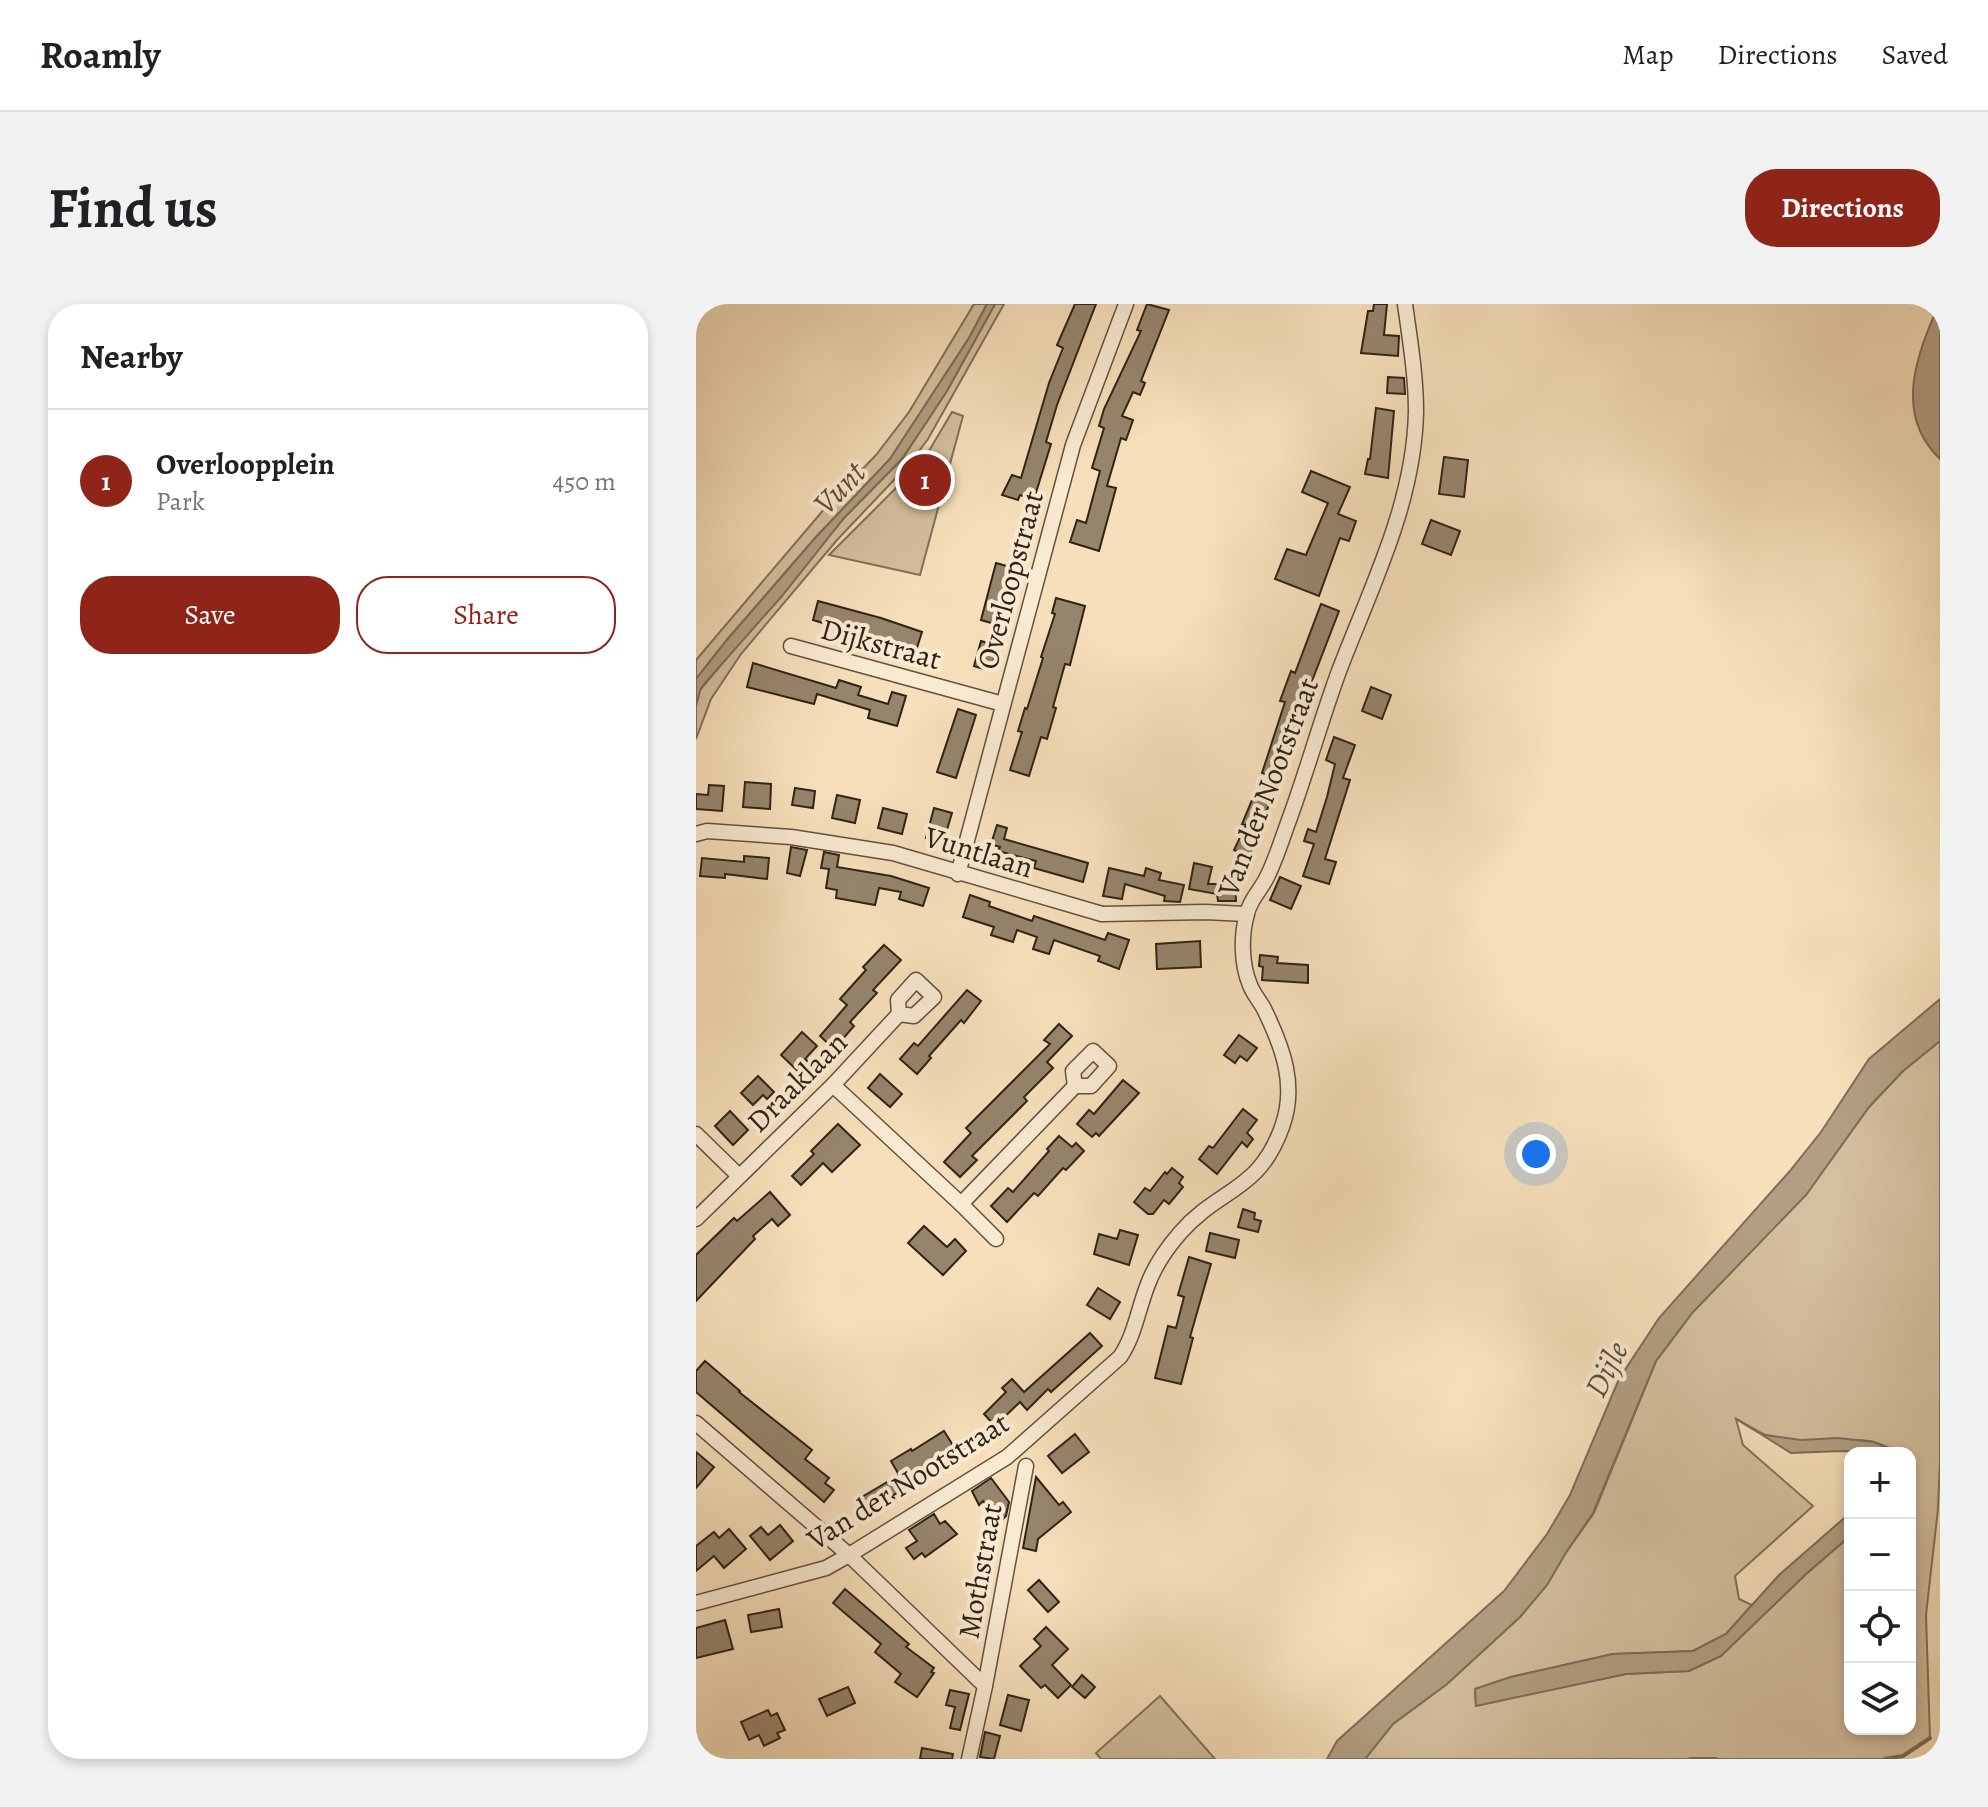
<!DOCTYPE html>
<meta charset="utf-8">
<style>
body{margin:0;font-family:Alegreya,serif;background:#f2f2f2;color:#202124}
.controls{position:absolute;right:24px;bottom:24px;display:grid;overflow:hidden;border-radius:16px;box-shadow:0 4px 12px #0003}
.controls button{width:72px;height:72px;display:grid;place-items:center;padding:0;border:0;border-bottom:2px solid #e0e0e0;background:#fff;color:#202124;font:40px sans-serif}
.you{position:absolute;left:840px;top:850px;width:28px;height:28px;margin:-20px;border:6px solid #fff;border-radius:50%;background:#1a73e8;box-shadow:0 0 0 12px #1a73e833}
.badge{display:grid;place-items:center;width:52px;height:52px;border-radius:50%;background:#8f2418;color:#fff;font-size:26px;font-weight:700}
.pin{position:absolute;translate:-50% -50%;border:4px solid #fff;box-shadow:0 2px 8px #0006}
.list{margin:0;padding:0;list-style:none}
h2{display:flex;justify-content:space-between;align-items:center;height:104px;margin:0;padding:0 32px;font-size:34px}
h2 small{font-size:26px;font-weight:400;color:#757577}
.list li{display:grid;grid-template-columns:52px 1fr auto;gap:24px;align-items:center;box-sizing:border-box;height:144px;padding:0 32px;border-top:2px solid #e0e0e0}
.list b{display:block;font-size:30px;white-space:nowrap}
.list p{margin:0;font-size:26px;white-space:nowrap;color:#757577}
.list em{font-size:26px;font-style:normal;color:#757577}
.actions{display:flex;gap:16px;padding:24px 32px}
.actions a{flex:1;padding:18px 0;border:2px solid #8f2418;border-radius:32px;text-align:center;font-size:28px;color:#8f2418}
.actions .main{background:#8f2418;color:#fff}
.icon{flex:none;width:44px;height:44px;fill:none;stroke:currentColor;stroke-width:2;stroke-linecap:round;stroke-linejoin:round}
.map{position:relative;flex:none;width:1244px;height:1455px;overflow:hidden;border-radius:32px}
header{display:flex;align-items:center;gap:48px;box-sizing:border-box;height:112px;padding:0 40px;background:#fff;border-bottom:2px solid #e0e0e0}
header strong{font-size:38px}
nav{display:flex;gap:44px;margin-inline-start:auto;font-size:28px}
.intro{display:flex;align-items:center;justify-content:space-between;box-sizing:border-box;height:192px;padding:0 48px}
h1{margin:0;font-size:56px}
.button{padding:20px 36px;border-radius:32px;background:#8f2418;color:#fff;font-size:28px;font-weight:700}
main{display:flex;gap:48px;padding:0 48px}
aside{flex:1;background:#fff;border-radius:32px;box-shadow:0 4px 12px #0003}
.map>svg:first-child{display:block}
</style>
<header>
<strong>Roamly</strong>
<nav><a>Map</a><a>Directions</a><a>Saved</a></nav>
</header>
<div class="intro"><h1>Find us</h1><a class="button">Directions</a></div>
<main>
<aside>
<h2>Nearby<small></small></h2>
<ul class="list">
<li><span class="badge">1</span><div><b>Overloopplein</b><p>Park</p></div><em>450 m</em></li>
</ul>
<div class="actions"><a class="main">Save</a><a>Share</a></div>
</aside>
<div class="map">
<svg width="1244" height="1455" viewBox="0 0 1244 1455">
<rect width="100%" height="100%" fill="#f6dfba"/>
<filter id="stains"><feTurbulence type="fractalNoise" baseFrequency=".0025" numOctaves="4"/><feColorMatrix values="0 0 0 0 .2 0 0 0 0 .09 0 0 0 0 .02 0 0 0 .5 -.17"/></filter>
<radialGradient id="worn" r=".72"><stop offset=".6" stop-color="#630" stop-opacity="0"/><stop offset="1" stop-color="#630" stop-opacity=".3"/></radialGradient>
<g fill="#d4bf9e" stroke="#82715b" stroke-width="2" fill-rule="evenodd">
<polygon points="278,0 291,0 273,34 194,155 120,233 30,337 0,375 0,356 129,204 180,151 213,108"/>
<polygon points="299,0 308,0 232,135 214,159 141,236 45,350 15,395 0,435 0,402 4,386 148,214 206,155 251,87"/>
<polygon points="256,108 267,112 224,271 133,251 227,157"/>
<path d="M1244,737V1156L1242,1205L1230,1311L1234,1434L1207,1452L1188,1455H669L697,1420L751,1380L824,1313L851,1281L869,1250L898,1209L960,1057L997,1008L1110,890L1173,803L1207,767ZM1040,1115C1049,1120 1058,1127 1067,1130C1098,1142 1140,1133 1173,1137C1188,1139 1198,1149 1214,1149V1425H1154V1232L1109,1271L1025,1352L993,1367L930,1370L780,1401L779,1385L815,1373L917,1350L997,1347L1030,1330L1056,1301L1043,1295L1039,1272L1117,1202L1047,1141Z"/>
<polygon points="464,1392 519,1455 405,1455 400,1449"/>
</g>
<g fill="#b29f83" stroke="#7e6d58" stroke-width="2">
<polygon points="291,0 299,0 251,87 206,155 148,214 86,292 9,379 4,386 0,402 0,375 30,337 120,233 194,155 273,34"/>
<path d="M1243,0H1244V155C1197,110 1221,50 1243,0Z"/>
<polygon points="1244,695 1244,737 1207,767 1173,803 1110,891 997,1008 960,1057 897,1209 869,1250 851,1281 824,1313 751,1380 697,1420 669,1455 631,1455 641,1437 808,1287 851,1230 874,1191 923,1075 963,1014 1093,868 1125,828 1173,755"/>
<polygon points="1039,1114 1069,1131 1105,1136 1142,1134 1178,1138 1201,1149 1145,1147 1095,1149"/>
<polygon points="1154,1209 1154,1232 1109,1271 1025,1352 993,1367 930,1370 780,1402 779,1385 815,1373 917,1350 997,1347 1030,1330 1083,1271"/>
</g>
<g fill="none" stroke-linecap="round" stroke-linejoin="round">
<g stroke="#7e6d58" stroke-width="4">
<polyline points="994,1455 1020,1455"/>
<polyline points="1189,1455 1207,1452 1234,1434"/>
</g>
</g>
<g fill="#96856c" stroke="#2f2318" stroke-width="2">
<polygon points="379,0 400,0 361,101 350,138 355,140 338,195 324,191 322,196 306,191 316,171 325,174 353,79 367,44 361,41"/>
<polygon points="451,0 473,6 445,77 449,79 444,91 437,88 426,112 437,116 430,136 425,134 411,182 420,184 403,247 374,238 381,216 390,219 404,167 396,164 408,124 403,122 408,105 445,27 441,26"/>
<polygon points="678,0 691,0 688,31 703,32 702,52 665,49 672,7 677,7"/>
<polygon points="692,73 708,74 709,90 691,89"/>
<polygon points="680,104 698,107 692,174 669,170 672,155 674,155"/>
<polygon points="748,153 772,156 768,193 743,190"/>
<polygon points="615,167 654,183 642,210 660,217 653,237 644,234 623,292 579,275 591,245 610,251 632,199 606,188"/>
<polygon points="735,216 764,227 755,251 726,240"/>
<polygon points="300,259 318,264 302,321 285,316"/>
<polygon points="360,294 389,302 374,361 369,360 357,403 360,404 351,435 345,433 333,472 314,466 326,428 322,427 329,404 331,405 347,354 345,353 359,310 356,309"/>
<polygon points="122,297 185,314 226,328 219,350 193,343 194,339 117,316"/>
<polygon points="625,300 643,307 601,416 605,417 595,446 581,475 566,469 589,398 584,397 595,367 599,369"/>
<polygon points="285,337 302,342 294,367 278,362"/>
<polygon points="57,359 140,384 143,376 165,383 162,391 192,400 196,388 210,392 201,422 172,414 174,406 121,390 118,400 51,383"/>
<polygon points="675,383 695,391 686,415 666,407"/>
<polygon points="262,405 280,411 260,474 241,468"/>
<polygon points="638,433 659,441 647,474 654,476 629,555 640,558 633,580 607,572 618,540 608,537 612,525 620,528 631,493 639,460 630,456"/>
<polygon points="49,478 75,480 74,505 47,503"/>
<polygon points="13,481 28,482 26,507 0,505 0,490 12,491"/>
<polygon points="99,484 119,487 117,504 96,501"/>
<polygon points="141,491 164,496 159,519 136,514"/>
<polygon points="558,491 574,498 553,553 538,546 550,521 546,520"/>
<polygon points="187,504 211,510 206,530 182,524"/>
<polygon points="238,504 256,509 247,539 230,534"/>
<polygon points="301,521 311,524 308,535 392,559 387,578 338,564 340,557 302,547 304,543 295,540"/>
<polygon points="95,543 111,546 104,572 91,569"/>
<polygon points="128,548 143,551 141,563 195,572 233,584 227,602 203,595 205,588 183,584 179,601 140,594 141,586 130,584 133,565 125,564"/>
<polygon points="48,552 73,554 71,575 29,570 29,574 4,572 6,554 48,558"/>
<polygon points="498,559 516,563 512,580 539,580 540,597 522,597 521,590 493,585"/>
<polygon points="413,564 448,572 450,564 465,569 463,576 488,581 484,598 468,597 469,592 429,580 426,595 407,592"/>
<polygon points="584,573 605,582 595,605 574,596"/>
<polygon points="274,591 294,598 293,602 336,617 338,612 409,636 412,629 433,636 423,665 402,657 404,652 358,636 353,650 337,645 341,633 321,626 317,638 295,631 298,623 267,613"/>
<polygon points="504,637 505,663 461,665 460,640"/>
<polygon points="188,641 205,656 177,686 181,689 154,718 158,722 138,745 124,732 151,701 144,695 170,666 167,663"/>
<polygon points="564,651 582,653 581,659 612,661 612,679 566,676 567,663 563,662"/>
<polygon points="271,686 285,697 268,719 265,716 233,752 235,754 221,770 204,755 218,739 222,742"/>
<polygon points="363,720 376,732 351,758 357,764 328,793 331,797 276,852 281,856 264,873 248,858 275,829 270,824 354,740 348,736"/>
<polygon points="106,728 121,742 109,755 117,761 107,772 85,751"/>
<polygon points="543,731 561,744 551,757 544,752 539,759 528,751"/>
<polygon points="184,770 206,790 194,803 172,784"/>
<polygon points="62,772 78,788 71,795 67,791 57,801 45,789"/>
<polygon points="427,776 443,789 403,832 400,829 396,833 381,820 393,806 398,810"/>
<polygon points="547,805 561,816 551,829 557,835 551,843 546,838 521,870 503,855 513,842 517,844"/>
<polygon points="34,807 52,826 37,841 19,822"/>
<polygon points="142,820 164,841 136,868 127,859 105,881 96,872 118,850 115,847"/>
<polygon points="363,832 376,843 380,839 388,847 370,866 367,864 342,892 338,889 311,918 295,902 312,884 317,888 353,847 351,845"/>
<polygon points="476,864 487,873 483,879 487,883 473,900 468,896 457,910 452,910 438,898 449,884 454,887 469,868 471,870"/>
<polygon points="74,888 94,911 82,922 76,915 57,932 59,935 0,997 0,951 38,914 41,917"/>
<polygon points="547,905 559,909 558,915 565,917 562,928 542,923"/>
<polygon points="228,922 251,943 259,935 270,947 247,971 212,939"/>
<polygon points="424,926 442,931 433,961 398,950 403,930 421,935"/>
<polygon points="514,929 543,936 539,954 510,947"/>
<polygon points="493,953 515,960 494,1033 497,1034 485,1080 459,1074 472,1022 480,1024 488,993 482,991"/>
<polygon points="402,984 424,998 414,1015 391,1001"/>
<polygon points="394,1029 406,1042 355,1088 352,1085 331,1106 324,1098 299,1122 288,1110 310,1088 306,1084 316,1075 328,1088"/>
<polygon points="9,1057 44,1087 43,1088 116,1146 109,1155 133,1174 129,1179 138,1186 128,1198 0,1088 0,1067"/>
<polygon points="248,1127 260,1146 269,1141 275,1150 243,1170 240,1166 196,1192 198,1194 173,1209 164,1194 203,1171 195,1157 215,1145 216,1147"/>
<polygon points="379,1130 393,1148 366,1169 352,1152"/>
<polygon points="0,1148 18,1163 0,1184"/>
<polygon points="340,1173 363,1201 367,1198 375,1208 342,1235 340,1247 327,1244"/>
<polygon points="295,1174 313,1198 310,1212 305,1217 287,1197 283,1201 276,1187"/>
<polygon points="238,1210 244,1220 249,1217 261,1230 229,1253 226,1249 218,1255 210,1244 221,1237 213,1226"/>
<polygon points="84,1221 97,1237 74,1256 54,1232 65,1223 72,1231"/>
<polygon points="33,1225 50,1245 28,1264 18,1252 0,1267 0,1242 18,1228 23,1234"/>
<polygon points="343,1276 363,1298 352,1308 332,1286"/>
<polygon points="149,1285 213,1340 210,1343 238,1364 235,1368 238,1369 221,1393 199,1378 205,1370 179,1348 185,1340 137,1299"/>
<polygon points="83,1305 86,1323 55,1328 52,1311"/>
<polygon points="29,1316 37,1345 0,1354 0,1324"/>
<polygon points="350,1323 372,1345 356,1361 375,1381 362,1394 349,1381 345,1384 324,1362 345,1342 338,1335"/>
<polygon points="386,1371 399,1383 389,1394 376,1383"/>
<polygon points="152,1383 159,1399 131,1412 123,1395"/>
<polygon points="254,1386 273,1390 264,1426 254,1424 259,1403 250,1401"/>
<polygon points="312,1391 333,1396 325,1427 304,1421"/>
<polygon points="72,1406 75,1412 81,1409 89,1426 81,1429 84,1434 68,1442 63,1431 53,1436 45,1418"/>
<polygon points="289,1428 304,1432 298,1455 284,1453"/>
<polygon points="226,1444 257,1450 256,1455 224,1455"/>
</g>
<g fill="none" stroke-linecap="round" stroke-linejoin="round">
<g stroke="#615240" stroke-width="17">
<g id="minor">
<polyline points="95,342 307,400"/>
<polyline points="0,530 11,527 95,533 197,549 406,610 509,608 550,610"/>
<polyline points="262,570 377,141 430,0"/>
<polyline points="137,781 265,900 379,782 395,782 413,762 397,747 377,767 379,782"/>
<polyline points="0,830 43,872"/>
<polyline points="265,900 300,935"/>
<polyline points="0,915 137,781 203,710 202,696 220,676 238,693 218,712 203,710"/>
<polyline points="0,1119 153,1251 289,1382 273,1455"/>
<path d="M0,1299L130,1264L153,1251L311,1153L424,1053C439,1031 442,1005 452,980C459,961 471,944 484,929C523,884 563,888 586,823C601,782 587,744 569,707C565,698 557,690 554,681C545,660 545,631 551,610C554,595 565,586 571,573C580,555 586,535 593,516C611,467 625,416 643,367C675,283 718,200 720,108C720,72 714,36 709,0"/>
<polyline points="289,1382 330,1162"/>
</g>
</g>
<use href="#minor" stroke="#f9ead2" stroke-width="14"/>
</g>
<g text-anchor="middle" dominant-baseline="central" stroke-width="8" stroke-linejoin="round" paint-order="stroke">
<g font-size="30" fill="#2f2318" stroke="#f9ead2">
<text transform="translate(314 276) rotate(-75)">Overloopstraat</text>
<text transform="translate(185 340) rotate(15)">Dijkstraat</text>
<text transform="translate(572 483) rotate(-69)">Van der Nootstraat</text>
<text transform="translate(283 548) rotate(17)">Vuntlaan</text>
<text transform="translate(101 778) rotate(-45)">Draaklaan</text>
<text transform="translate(212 1177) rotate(-32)">Van der Nootstraat</text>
<text transform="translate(284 1267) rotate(-80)">Mothstraat</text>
</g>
<g font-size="32" font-style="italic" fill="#5d4e3d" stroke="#f9ead2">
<text transform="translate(143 184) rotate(-46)">Vunt</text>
<text transform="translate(910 1065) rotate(-63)">Dijle</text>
</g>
</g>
<rect width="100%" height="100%" filter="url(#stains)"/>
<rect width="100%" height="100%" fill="url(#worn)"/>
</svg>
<div class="controls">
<button>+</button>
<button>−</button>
<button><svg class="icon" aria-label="locate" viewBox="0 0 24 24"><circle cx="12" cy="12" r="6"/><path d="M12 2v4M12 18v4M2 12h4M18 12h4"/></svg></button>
<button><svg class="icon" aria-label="layers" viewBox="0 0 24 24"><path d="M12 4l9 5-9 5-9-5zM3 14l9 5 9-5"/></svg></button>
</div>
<div class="you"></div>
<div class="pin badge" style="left:229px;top:176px">1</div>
</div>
</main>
